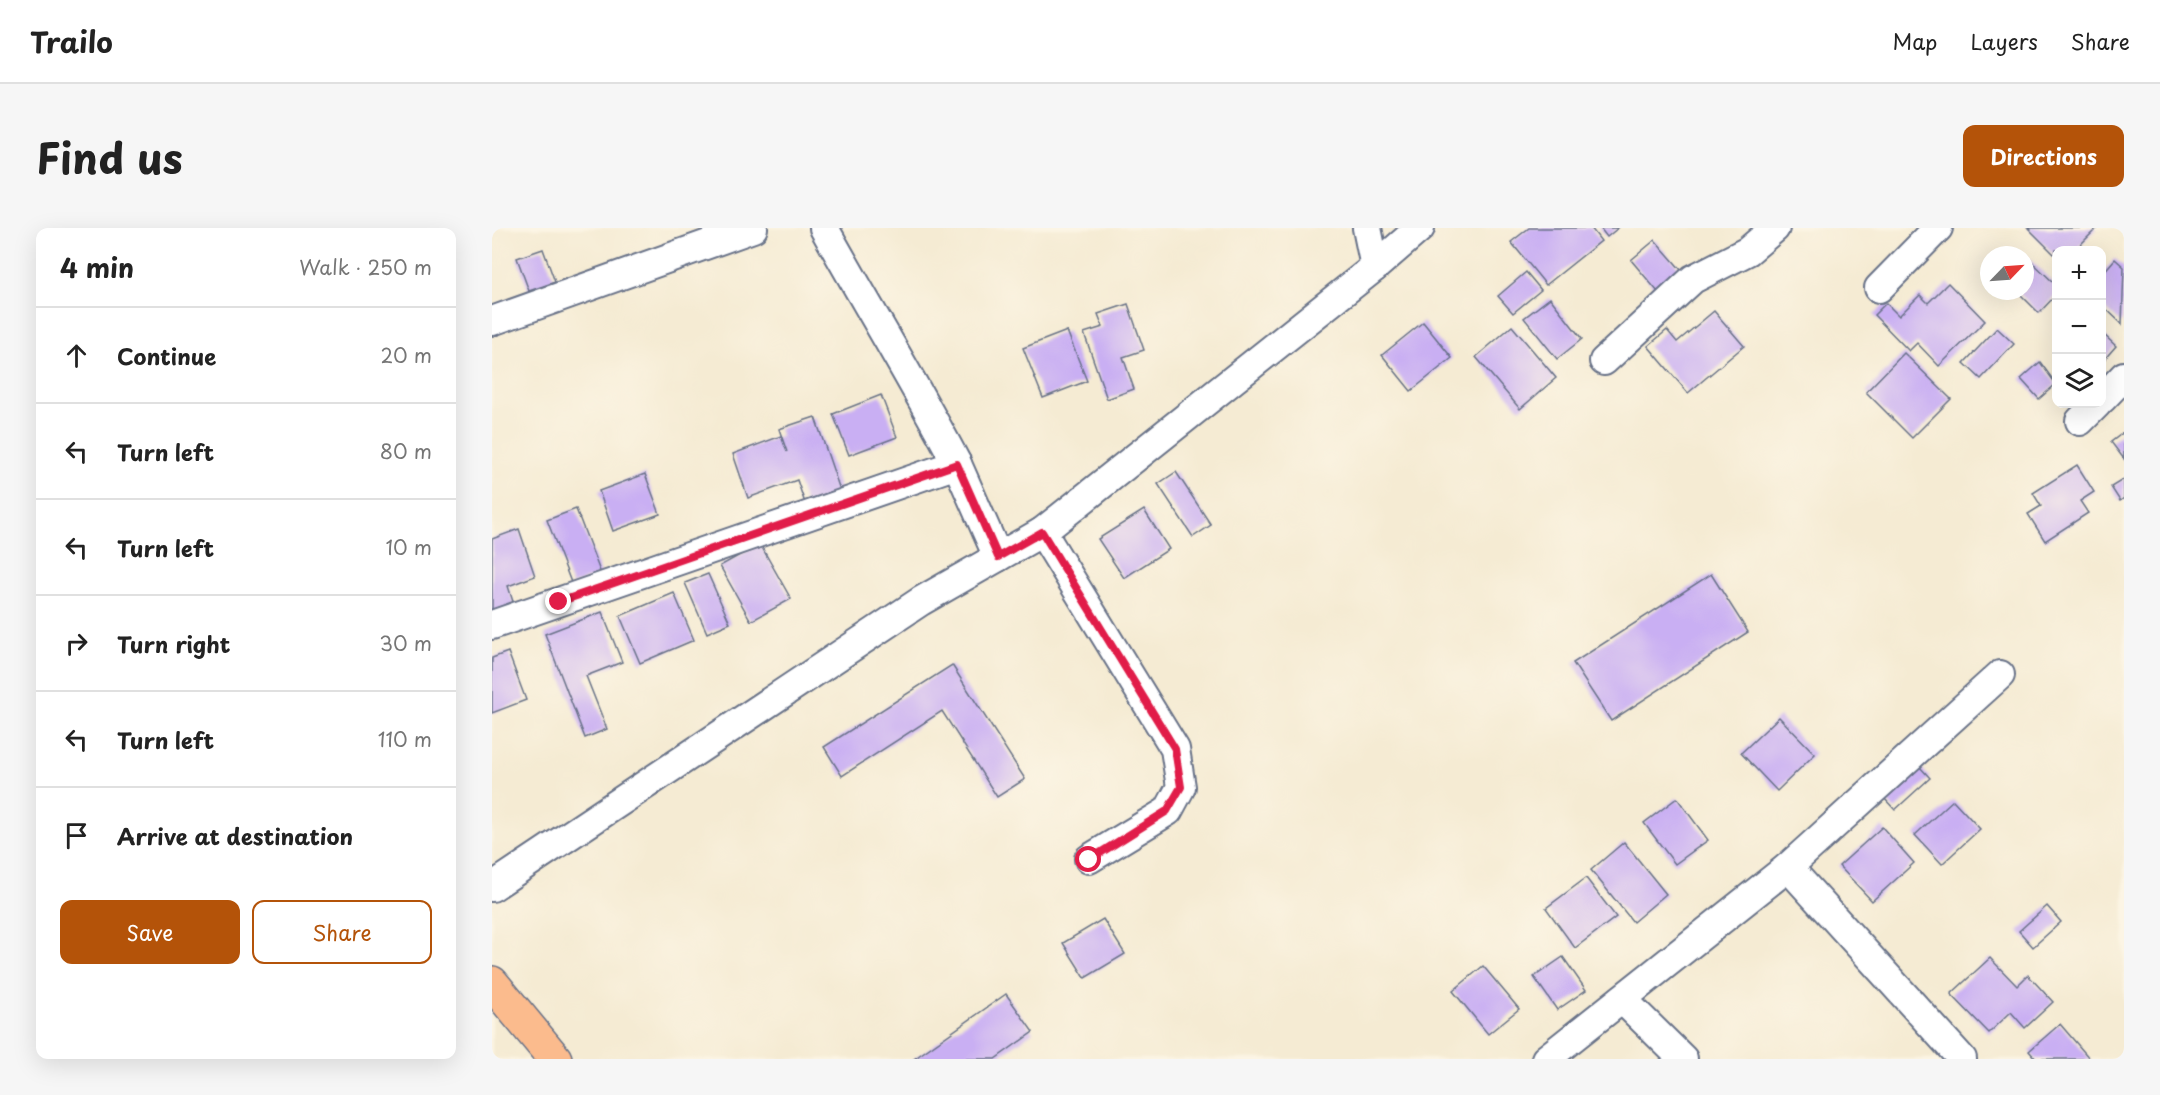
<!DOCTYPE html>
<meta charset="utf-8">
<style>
body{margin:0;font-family:"Playpen Sans",sans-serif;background:#f6f6f6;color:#222}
.controls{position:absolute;right:18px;top:18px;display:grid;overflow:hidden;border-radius:12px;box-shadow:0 6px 24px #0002}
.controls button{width:54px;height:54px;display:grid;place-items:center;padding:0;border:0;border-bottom:2px solid #e0e0e0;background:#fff;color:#222;font:30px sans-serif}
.compass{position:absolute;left:1488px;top:18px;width:54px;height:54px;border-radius:50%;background:#fff;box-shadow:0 6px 24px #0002;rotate:65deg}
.stop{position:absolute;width:18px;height:18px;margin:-14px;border:4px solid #e11d48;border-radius:50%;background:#fff}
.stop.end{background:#e11d48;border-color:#fff;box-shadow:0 2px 6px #0008}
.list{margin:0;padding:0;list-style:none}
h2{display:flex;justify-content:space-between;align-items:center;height:78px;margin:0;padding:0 24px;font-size:26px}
h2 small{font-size:20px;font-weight:400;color:#767676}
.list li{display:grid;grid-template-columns:39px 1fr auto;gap:18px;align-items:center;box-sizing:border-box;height:96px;padding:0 24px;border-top:2px solid #e0e0e0}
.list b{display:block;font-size:22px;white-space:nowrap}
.list em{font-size:20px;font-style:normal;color:#767676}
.actions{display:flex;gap:12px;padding:18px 24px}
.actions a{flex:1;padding:14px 0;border:2px solid #b45309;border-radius:12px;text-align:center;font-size:21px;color:#b45309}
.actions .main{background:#b45309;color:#fff}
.icon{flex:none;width:33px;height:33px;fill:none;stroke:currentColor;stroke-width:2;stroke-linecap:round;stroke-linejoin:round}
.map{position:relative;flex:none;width:1632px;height:831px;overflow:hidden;border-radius:12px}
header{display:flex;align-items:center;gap:36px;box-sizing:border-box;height:84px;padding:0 30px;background:#fff;border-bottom:2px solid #e0e0e0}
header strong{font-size:28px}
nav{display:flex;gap:33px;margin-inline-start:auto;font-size:21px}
.intro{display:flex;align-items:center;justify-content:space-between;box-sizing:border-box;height:144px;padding:0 36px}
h1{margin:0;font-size:42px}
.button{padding:15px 27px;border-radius:12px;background:#b45309;color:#fff;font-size:21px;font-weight:700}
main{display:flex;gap:36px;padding:0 36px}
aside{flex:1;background:#fff;border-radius:12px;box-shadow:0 6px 24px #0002}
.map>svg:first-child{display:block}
</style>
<header>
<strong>Trailo</strong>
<nav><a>Map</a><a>Layers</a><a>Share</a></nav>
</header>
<div class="intro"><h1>Find us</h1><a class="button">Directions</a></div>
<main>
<aside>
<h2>4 min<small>Walk · 250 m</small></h2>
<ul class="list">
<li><svg class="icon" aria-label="ahead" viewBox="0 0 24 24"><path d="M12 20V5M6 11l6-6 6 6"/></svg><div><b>Continue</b></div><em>20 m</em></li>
<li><svg class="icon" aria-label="left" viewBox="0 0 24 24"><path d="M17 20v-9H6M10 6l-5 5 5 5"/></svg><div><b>Turn left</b></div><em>80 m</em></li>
<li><svg class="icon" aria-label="left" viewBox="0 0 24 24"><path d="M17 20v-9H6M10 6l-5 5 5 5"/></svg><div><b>Turn left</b></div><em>10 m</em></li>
<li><svg class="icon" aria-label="right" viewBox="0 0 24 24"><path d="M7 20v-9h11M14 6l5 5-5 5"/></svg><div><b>Turn right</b></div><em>30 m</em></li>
<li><svg class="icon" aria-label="left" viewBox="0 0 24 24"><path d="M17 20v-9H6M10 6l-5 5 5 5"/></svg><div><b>Turn left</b></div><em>110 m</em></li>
<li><svg class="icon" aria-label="arrive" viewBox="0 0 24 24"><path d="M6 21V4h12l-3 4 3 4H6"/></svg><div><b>Arrive at destination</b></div></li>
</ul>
<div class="actions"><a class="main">Save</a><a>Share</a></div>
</aside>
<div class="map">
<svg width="1632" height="831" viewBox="0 0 1632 831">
<rect width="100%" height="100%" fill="#fcf5e5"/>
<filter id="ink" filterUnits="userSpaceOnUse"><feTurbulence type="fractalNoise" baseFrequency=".0167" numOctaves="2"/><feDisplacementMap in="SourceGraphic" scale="12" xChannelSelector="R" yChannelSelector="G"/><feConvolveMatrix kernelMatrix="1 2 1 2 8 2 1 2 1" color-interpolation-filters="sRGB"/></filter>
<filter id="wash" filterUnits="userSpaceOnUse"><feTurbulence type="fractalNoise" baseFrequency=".008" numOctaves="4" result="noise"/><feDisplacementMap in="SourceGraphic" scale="24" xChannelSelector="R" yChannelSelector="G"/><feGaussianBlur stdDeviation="1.35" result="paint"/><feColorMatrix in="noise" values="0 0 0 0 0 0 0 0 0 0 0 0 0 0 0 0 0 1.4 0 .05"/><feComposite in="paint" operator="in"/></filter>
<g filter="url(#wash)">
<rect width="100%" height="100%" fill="#f5ebd3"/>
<g id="blocks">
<g fill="#c9aff3">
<polygon points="1037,0 1099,0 1109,13 1054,57 1019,14"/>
<polygon points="1108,0 1126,0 1115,9"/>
<polygon points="1536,0 1605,0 1583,22 1564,22 1564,28"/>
<polygon points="1163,12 1190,43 1166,64 1139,32"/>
<polygon points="51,21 63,54 37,63 25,30"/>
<polygon points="1533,27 1564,57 1564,67 1547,85 1525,63 1533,63"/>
<polygon points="1623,31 1632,39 1630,96 1610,77 1610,46"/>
<polygon points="1034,44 1049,62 1021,85 1006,68"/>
<polygon points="1456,55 1493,93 1447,138 1425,115 1417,123 1382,87 1394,75 1407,88 1428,67 1436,75"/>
<polygon points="1058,70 1090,111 1065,131 1032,90"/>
<polygon points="636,76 652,122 631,129 642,161 615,171 592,105 611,99 606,86"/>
<polygon points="1222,83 1252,118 1196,165 1156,118 1175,102 1185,114"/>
<polygon points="931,94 960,130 919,163 890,127"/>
<polygon points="1020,98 1064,150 1028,181 984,129"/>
<polygon points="1505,100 1522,116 1489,151 1472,135"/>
<polygon points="575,103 595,153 551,170 531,120"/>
<polygon points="1610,105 1624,118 1610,134"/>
<polygon points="1412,125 1459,171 1420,210 1374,164"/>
<polygon points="1548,134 1564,156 1547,171 1529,151"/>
<polygon points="389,167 405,209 357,227 341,186"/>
<polygon points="323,189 349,265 314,278 305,252 256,270 241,226 289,208 295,224 287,201"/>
<polygon points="1632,204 1632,231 1619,214"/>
<polygon points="1585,237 1602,264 1588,273 1596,285 1553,313 1536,286 1549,278 1541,265"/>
<polygon points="684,244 719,297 701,309 666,256"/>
<polygon points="153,246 168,286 121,303 107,263"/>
<polygon points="1632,251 1632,270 1628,273 1619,259"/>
<polygon points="84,281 109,346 80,357 55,292"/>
<polygon points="652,282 677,321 632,350 606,311"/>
<polygon points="27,301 43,348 16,358 23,380 0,388 0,311"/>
<polygon points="268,316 299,371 259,393 228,338"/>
<polygon points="216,346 238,395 215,405 193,355"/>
<polygon points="1219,346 1256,404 1119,493 1081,435"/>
<polygon points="182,365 202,412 148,435 128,388"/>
<polygon points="110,384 130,434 94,448 115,501 93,510 53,406"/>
<polygon points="16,424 34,472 0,485 0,430"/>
<polygon points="460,437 533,551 505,569 450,483 350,548 332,519"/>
<polygon points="1287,489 1323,526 1285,563 1249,525"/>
<polygon points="1427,538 1438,550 1403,582 1392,570"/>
<polygon points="1185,570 1216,612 1183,636 1152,595"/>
<polygon points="1461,572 1488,601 1450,636 1423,607"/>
<polygon points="1390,599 1422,635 1380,673 1347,638"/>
<polygon points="1132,614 1174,666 1141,694 1099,642"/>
<polygon points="1094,650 1124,689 1083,720 1054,680"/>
<polygon points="1555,678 1569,694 1541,719 1527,703"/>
<polygon points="611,691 633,726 593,750 571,715"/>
<polygon points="1071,729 1094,762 1065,782 1042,749"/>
<polygon points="1498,730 1525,758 1536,747 1561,774 1533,800 1519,784 1497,805 1459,766"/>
<polygon points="991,738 1027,781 996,806 961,763"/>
<polygon points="514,766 541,804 503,831 422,831"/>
<polygon points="1568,796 1598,831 1544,831 1537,823"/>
</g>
</g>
</g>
<g filter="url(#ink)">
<use href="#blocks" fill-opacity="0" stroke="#677187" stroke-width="1.5"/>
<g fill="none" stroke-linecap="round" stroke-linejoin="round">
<g stroke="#677187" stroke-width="32">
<g id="minor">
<path d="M332,0C376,79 423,156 465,236"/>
<polyline points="875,0 883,39"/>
<polyline points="1387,60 1446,0"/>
<polyline points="0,93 261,0"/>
<polyline points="1112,133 1201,51 1256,23 1283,0"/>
<polyline points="1610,171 1632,148"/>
<polyline points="1588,193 1605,176"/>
<polyline points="550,304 683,521 689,559 676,583 597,631"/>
<polyline points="0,397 465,236 506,329"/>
<polyline points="1296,639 1508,447"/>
<polyline points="0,659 429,373 550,304 883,39 928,0"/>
<polyline points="1130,771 1191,831"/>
<polyline points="1054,831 1296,639 1470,831"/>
</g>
</g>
<g stroke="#677187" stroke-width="36">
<polyline id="major" points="0,755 63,831"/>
</g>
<use href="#minor" stroke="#fff" stroke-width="28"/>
<use href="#major" stroke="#fbbb8d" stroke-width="33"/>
</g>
</g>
<g fill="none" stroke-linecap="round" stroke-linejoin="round" filter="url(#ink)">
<polyline stroke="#e11d48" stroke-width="8" points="67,374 465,236 506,329 550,304 683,521 689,559 675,583 597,632"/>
</g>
</svg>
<div class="controls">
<button>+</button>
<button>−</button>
<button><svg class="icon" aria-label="layers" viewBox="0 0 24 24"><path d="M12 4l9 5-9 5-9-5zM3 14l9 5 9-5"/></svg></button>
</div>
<svg class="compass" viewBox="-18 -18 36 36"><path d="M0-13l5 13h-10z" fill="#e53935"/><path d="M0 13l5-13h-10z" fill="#767676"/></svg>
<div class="stop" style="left:597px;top:632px"></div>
<div class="stop end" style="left:67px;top:374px"></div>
</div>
</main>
